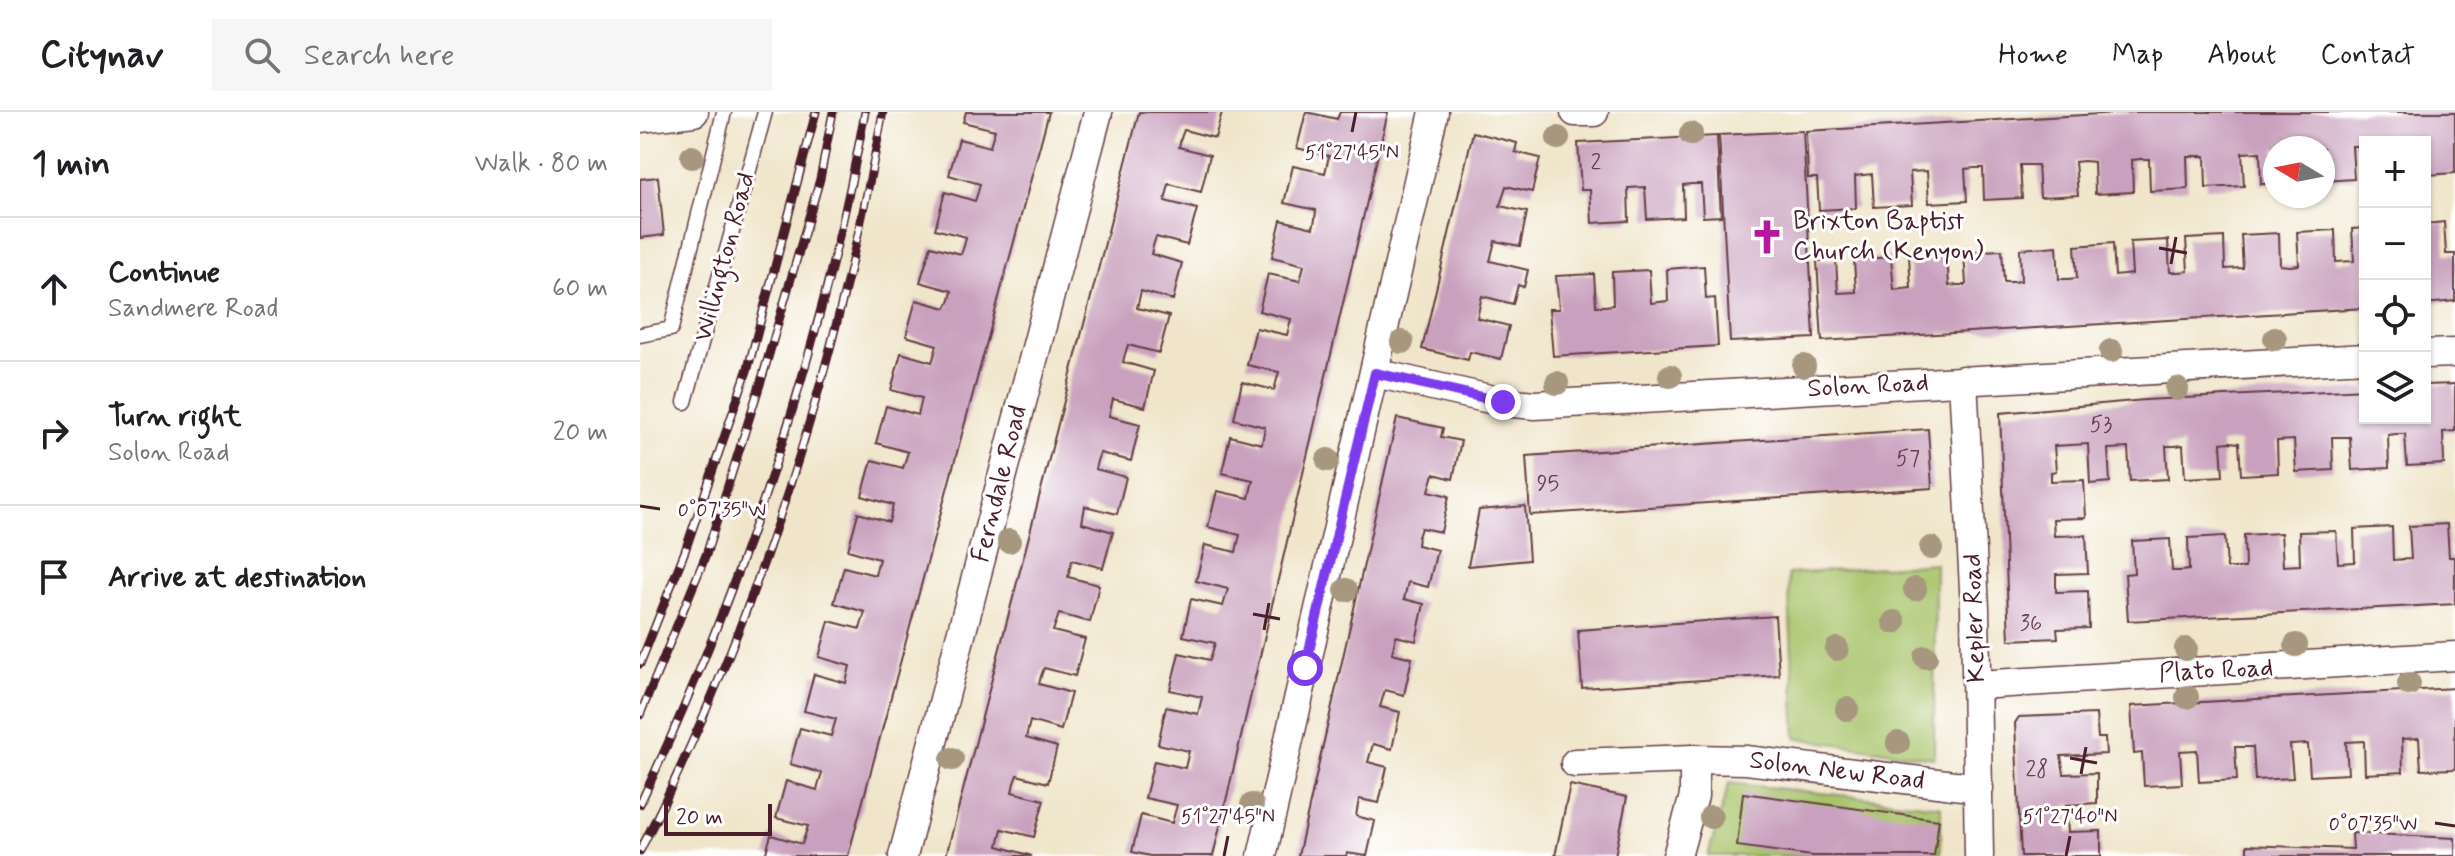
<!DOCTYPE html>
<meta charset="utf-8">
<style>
body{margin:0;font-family:Mynerve,sans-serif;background:#f6f6f6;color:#202124}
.controls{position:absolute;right:24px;top:24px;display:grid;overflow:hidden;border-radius:0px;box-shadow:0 2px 6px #0004}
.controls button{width:72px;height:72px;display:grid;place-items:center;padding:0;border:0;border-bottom:2px solid #e0e0e0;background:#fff;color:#202124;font:40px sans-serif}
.compass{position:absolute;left:1623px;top:24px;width:72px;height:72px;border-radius:50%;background:#fff;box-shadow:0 2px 6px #0004;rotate:280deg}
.scale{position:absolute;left:24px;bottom:20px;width:108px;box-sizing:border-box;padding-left:8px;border:4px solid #4a1f2b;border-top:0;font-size:22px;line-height:28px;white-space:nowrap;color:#4a1f2b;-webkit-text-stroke:6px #fff;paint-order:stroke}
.stop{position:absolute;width:24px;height:24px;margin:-18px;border:6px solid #7c3aed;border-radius:50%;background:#fff}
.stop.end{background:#7c3aed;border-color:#fff;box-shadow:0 2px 8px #0008}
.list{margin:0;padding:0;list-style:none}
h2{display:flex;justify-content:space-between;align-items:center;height:104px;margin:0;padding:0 32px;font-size:34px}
h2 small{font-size:26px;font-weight:400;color:#757577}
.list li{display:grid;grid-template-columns:52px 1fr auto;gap:24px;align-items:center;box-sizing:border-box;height:144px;padding:0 32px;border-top:2px solid #e0e0e0}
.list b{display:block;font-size:30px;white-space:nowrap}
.list p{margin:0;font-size:26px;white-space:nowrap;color:#757577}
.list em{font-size:26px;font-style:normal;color:#757577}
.icon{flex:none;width:44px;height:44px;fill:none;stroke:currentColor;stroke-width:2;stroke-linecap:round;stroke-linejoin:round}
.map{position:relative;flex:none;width:1815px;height:744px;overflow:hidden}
header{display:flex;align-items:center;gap:48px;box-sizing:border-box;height:112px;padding:0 40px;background:#fff;border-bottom:2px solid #e0e0e0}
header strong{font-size:38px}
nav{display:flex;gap:44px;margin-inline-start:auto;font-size:28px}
.search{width:560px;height:72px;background:#f6f6f6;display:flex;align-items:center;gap:20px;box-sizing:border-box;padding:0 28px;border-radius:0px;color:#757577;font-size:30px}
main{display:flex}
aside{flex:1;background:#fff}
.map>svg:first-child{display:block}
</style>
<header>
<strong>Citynav</strong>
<div class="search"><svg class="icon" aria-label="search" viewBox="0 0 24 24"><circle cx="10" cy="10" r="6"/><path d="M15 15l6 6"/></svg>Search here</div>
<nav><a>Home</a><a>Map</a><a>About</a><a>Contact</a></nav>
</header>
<main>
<aside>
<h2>1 min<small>Walk · 80 m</small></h2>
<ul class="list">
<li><svg class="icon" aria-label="ahead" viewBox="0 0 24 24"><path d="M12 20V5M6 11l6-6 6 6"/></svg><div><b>Continue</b><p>Sandmere Road</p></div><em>60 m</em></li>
<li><svg class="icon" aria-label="right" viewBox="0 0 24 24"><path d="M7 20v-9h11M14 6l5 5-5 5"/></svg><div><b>Turn right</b><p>Solon Road</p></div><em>20 m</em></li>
<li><svg class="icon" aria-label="arrive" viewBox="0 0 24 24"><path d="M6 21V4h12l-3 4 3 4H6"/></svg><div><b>Arrive at destination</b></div></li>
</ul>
</aside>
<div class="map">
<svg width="1815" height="744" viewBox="0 0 1815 744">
<rect width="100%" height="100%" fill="#fff"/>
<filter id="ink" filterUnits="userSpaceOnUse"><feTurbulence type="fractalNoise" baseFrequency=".0125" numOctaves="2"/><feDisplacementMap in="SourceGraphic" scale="16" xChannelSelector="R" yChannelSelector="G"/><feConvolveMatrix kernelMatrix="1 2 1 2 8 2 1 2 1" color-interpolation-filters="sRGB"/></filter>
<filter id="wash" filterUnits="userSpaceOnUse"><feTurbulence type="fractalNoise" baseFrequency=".006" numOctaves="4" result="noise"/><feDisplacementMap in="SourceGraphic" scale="32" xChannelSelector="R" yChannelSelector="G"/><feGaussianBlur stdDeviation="1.8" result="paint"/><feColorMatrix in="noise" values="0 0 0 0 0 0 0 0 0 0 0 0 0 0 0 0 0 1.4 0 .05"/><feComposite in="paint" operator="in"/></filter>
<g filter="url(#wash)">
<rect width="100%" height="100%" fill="#f0e5ca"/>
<g fill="#a7c369" stroke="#78714a" stroke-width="2">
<polygon points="1295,451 1294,646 1156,626 1148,462"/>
<polygon points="1089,671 1301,694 1301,744 1068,744"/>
</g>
<g id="blocks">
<g fill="#c9a1be">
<polygon points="326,0 409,0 208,744 125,744 131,723 162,732 168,714 136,706 146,669 177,678 182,661 150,652 160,616 191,624 196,607 164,599 174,562 206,571 210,554 179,545 189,509 220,517 225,500 194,491 204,455 235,463 239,447 208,438 218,401 249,410 253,393 222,384 232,348 263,356 268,340 236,331 246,294 278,303 282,286 251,278 261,241 292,250 295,241 297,233 266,224 276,188 306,196 310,188 312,179 280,170 291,134 321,142 324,134 326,125 295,117 305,80 335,89 338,80 340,72 309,63 319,27 350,35 352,27 355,18 323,10"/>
<polygon points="499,0 582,0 575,26 544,18 541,26 539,35 570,43 561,80 529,72 525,89 557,97 547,133 516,125 513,134 511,142 542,151 533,188 501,179 497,196 529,204 519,241 488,233 485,242 483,250 514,259 505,295 473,287 469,304 500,312 491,349 460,341 457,349 455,357 486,365 477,402 445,394 442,411 473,420 463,456 432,448 428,465 459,473 450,510 419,502 413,519 445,527 435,564 404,556 401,564 399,572 431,581 421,618 390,609 386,626 417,635 408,671 377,663 374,671 372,680 404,688 394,725 362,717 360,725 358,734 392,744 306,744"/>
<polygon points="666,0 697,7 700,0 748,0 573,744 510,744 492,740 501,703 532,711 537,693 505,686 514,649 545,656 549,639 518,632 526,595 558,602 562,585 530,578 539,541 570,548 575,531 543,524 551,487 583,494 588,477 556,469 565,433 596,440 598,431 600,423 568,415 577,379 609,386 613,368 582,361 590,324 622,332 625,315 594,307 602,270 634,278 639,260 607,253 616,216 647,223 651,207 619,199 628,162 660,169 664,153 632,145 641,108 673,116 675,107 676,98 644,91 653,54 685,61 689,44 657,36"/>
<polygon points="1495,0 1815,0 1815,61 1787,63 1785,30 1725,30 1725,34 1712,34 1714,67 1683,69 1683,36 1635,36 1635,72 1621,72 1620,40 1602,41 1604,74 1566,76 1565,44 1547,44 1548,77 1510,79 1509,47 1500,47 1492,48 1493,80 1455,82 1454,50 1444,49 1435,50 1438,83 1400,85 1398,53 1380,53 1382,86 1344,88 1343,56 1334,56 1325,57 1327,89 1289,91 1287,59 1270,60 1272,93 1234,95 1232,62 1215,64 1216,96 1179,98 1177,66 1168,66 1166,19"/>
<polygon points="1163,19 1174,226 1090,230 1079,23"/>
<polygon points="833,20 877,31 875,40 900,46 892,80 866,74 860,94 887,100 880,134 855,129 850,149 888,158 884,175 878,173 873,192 842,184 837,206 869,214 861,247 830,240 828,248 782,237"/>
<polygon points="1077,24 1081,104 1063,105 1061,72 1051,72 1043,73 1044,105 1007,107 1005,75 988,76 989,109 952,111 950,78 941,78 938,31"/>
<polygon points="18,65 24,123 0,126 0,67"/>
<polygon points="1804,110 1806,142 1815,142 1815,189 1785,192 1785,112"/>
<polygon points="1725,116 1725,196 1182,229 1177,149 1196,148 1198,181 1216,180 1214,148 1251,145 1254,178 1271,176 1269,144 1307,142 1309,174 1317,173 1326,173 1324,140 1362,138 1364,170 1373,170 1381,169 1380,137 1417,134 1419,167 1428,167 1437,166 1435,134 1473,131 1475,164 1492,162 1490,130 1528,128 1530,160 1539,160 1548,159 1546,127 1584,125 1585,157 1603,156 1601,123 1639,121 1640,153 1650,154 1659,153 1657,120 1695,118 1696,150 1714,149 1712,117"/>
<polygon points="1064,154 1066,187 1075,186 1078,234 913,244 909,197 919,197 916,164 954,162 956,194 965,194 973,193 972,160 1009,158 1011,191 1028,189 1027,157"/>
<polygon points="1815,272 1815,319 1803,320 1804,352 1767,354 1765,322 1756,322 1748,323 1749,356 1712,358 1710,325 1692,325 1693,358 1656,360 1654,328 1637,329 1638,361 1601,363 1599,331 1590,330 1581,331 1583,364 1545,366 1543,333 1535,334 1526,334 1528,367 1490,369 1488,336 1468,337 1470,370 1450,372 1448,332 1414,334 1416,359 1411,360 1411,369 1444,368 1446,406 1413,407 1414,424 1446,423 1448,461 1416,462 1416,480 1448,479 1449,516 1417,517 1418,526 1369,528 1360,301 1505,288 1725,277 1725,306 1785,306 1785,273"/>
<polygon points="757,306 803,316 801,325 821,329 813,367 794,362 789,379 809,384 801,420 781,416 778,425 777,433 797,438 788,475 768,470 764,487 784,492 776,529 756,524 752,541 772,546 764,583 745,578 740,595 760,600 752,637 733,632 728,650 747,655 739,691 719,687 716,704 735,709 727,744 707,741 706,744 658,744"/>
<polygon points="1288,317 1292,376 890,403 886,344"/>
<polygon points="885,394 889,448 828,454 839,398"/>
<polygon points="1807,412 1809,445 1815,445 1815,492 1488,509 1485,462 1494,461 1492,429 1530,427 1532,459 1540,459 1549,458 1548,426 1585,424 1587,456 1605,456 1604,423 1641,421 1643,454 1660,453 1659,420 1696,419 1698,451 1715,450 1714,417 1752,415 1753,448 1771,447 1769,414"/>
<polygon points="1135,504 1139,563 942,576 938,518"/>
<polygon points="1815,576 1815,657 1781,658 1779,626 1762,627 1763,660 1725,662 1724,629 1706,630 1708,662 1670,664 1668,632 1650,633 1653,666 1615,668 1613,635 1595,635 1597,668 1559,670 1557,638 1540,639 1542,672 1504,674 1502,641 1494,642 1491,594"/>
<polygon points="1456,602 1458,626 1465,626 1466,642 1421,644 1424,662 1457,661 1457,691 1426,693 1428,720 1461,719 1461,744 1381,744 1375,611 1379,605"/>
<polygon points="930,673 987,685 975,744 915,744"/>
<polygon points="1103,681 1299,708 1294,744 1172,744 1097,734"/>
<polygon points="1712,721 1815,726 1815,744 1607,744 1607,733 1713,737"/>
</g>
</g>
</g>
<g filter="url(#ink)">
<use href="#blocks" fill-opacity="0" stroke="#633d43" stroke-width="2"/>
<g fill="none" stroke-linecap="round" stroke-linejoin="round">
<g stroke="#633d43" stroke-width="17">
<g id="lane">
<polyline points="0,223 31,217 84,0"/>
<polyline points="45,290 125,0"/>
</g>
</g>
<g stroke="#633d43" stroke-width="31">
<g id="street">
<polyline points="935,0 954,0"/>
<polyline points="0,6 54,0"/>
<polyline points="1785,242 1815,241"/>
<polyline points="735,261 863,290 895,293 1725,246"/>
<polyline points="1323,268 1335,496 1339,744"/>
<polyline points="1337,573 1815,544"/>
<polyline points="1054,647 1106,648 1339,676"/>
<polyline points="935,651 1054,647 1054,684 1037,744"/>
<polyline points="263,744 458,0"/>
<polyline points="622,744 794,0"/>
</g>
</g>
<use href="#lane" stroke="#fff" stroke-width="14"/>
<use href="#street" stroke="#fff" stroke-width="28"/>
<g stroke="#4a1f2b" stroke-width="9">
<g id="rail">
<polyline points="0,552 45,439 108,256 176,0"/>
<polyline points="0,603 66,443 123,263 180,67 193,0"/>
<path d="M0,692C103,475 182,236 225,0"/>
<path d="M0,739C118,508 196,255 243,0"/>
</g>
</g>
<use href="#rail" stroke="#fff" stroke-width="6" stroke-dasharray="18" stroke-linecap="butt"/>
</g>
<g fill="#a7977f">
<circle cx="1051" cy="22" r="12"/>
<circle cx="918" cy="26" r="12"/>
<circle cx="52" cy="45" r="12"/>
<circle cx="1635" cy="227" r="12"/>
<circle cx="762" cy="230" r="12"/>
<circle cx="1471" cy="239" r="12"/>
<circle cx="1164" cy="254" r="12"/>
<circle cx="1030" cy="264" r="12"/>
<circle cx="917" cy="271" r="12"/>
<circle cx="1537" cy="277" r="12"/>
<circle cx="688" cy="348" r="12"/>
<circle cx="369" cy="429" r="12"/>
<circle cx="1291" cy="436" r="12"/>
<circle cx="1275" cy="477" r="12"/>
<circle cx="706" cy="478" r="12"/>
<circle cx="1254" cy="510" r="12"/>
<circle cx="1656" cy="533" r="12"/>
<circle cx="1197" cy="537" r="12"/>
<circle cx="1546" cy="537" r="12"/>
<circle cx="1286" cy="545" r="12"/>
<circle cx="1769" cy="572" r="12"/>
<circle cx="1547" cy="585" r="12"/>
<circle cx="1207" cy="597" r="12"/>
<circle cx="1258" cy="631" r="12"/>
<circle cx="312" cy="647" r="12"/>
<circle cx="612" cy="693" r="12"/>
<circle cx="1071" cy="705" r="12"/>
</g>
</g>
<g fill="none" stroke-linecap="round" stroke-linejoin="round" filter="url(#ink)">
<polyline stroke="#7c3aed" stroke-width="10" points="665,556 735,261 863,290"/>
</g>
<path fill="none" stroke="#4a1f2b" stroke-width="3" d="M712,20L716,0M1519,136L1547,141M1531,152L1536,125M0,394L20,397M613,502L640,507M624,518L629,491M1430,646L1457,651M1441,662L1446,635M1795,711L1815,714M584,744L588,724M1426,744L1430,724"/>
<defs>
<g id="church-bare" transform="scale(2.76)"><path d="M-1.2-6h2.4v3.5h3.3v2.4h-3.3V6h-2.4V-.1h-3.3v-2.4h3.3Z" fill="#b5179e" stroke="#fff" stroke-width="2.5" paint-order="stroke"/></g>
</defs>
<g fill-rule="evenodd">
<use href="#church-bare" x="1127" y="125"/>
</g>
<g text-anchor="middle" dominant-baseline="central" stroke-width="6" stroke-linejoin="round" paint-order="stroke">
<g font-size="22" fill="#6a4050">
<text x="956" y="51">2</text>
<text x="1461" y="313">53</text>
<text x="1268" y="347">57</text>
<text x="908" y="372">95</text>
<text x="1391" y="512">36</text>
<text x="1397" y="658">28</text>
</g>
<g font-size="26" fill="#4a1f2b" stroke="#fff" text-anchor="start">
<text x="1153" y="110">Brixton Baptist<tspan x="1153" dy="30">Church (Kenyon)</tspan></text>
</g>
<g font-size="26" fill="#4a1f2b" stroke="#fff">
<text transform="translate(85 145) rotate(-75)">Willington Road</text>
<text transform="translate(1228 274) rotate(-3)">Solon Road</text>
<text transform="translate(360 372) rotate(-76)">Ferndale Road</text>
<text transform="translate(1335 506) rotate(-92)">Kepler Road</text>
<text transform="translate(1576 559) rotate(-3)">Plato Road</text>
<text transform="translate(1197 659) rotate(7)">Solon New Road</text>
</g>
</g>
<g font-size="20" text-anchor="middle" fill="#4a1f2b" stroke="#fff" stroke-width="6" stroke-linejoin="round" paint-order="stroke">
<text x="712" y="47">51°27'45"N</text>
<text x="82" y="404">0°07'35"W</text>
<text x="588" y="711">51°27'45"N</text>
<text x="1430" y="711">51°27'40"N</text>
<text x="1733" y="718">0°07'35"W</text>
</g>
</svg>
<div class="controls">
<button>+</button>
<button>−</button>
<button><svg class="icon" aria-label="locate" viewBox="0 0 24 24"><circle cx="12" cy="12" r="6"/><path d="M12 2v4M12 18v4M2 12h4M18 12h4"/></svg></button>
<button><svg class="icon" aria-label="layers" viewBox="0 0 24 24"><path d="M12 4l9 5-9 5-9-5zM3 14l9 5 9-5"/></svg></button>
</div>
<svg class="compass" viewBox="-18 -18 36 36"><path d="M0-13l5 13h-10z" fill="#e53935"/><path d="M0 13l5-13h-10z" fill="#757577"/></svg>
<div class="scale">20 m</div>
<div class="stop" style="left:665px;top:556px"></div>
<div class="stop end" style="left:863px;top:290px"></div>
</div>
</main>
